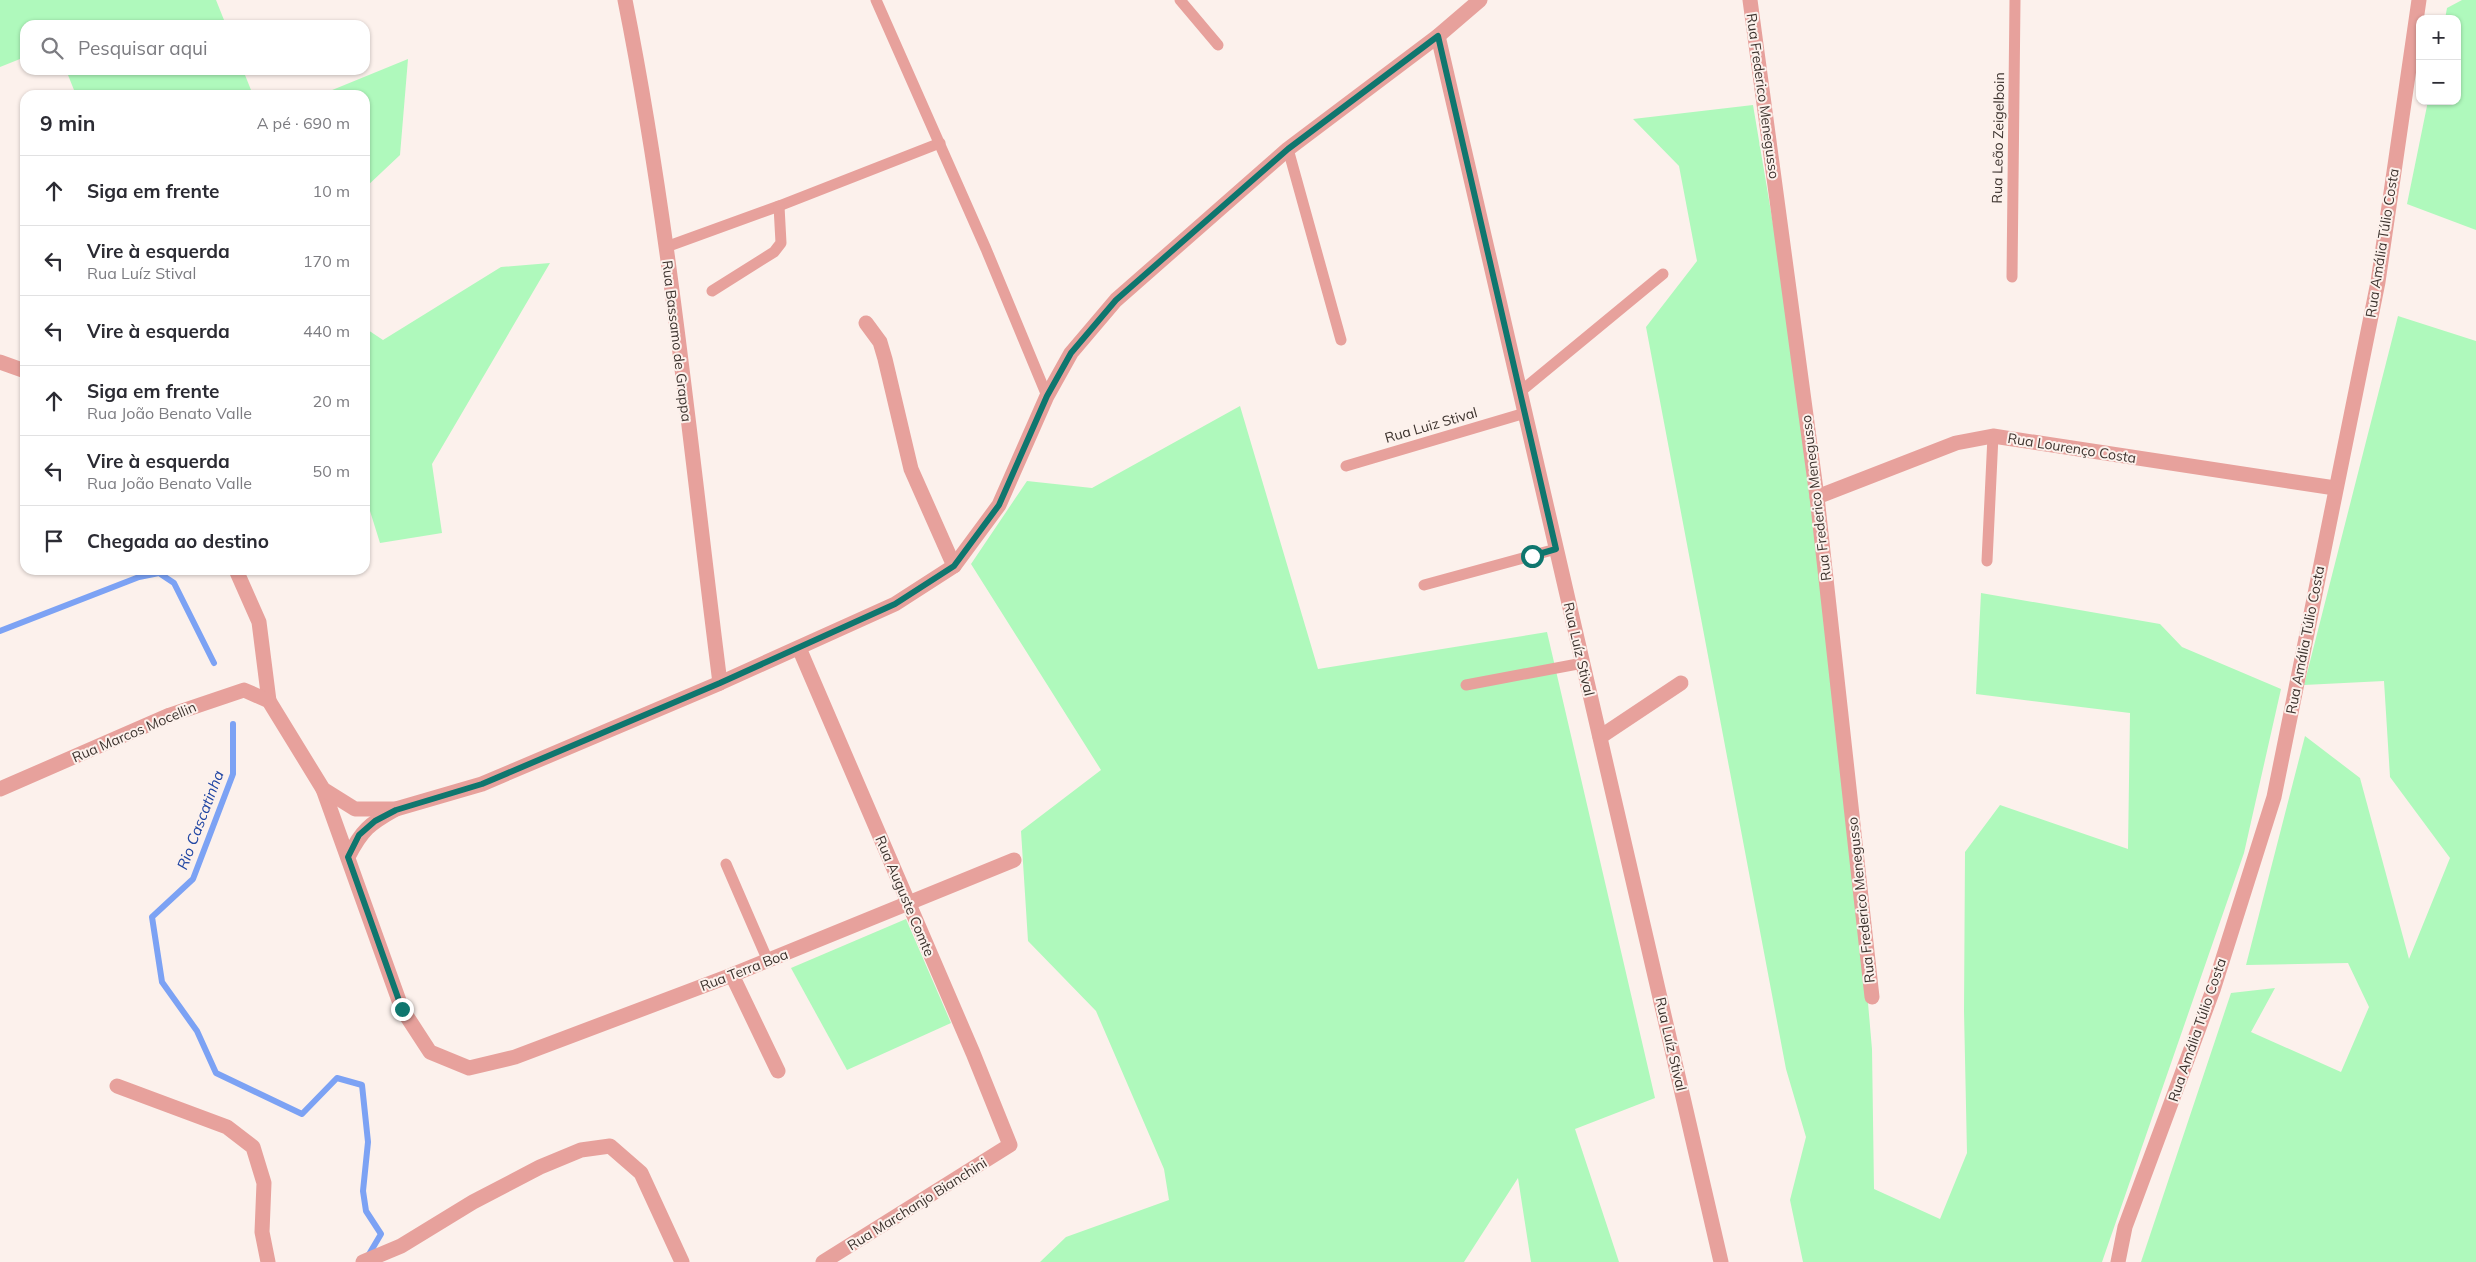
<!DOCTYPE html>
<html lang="pt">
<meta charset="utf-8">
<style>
body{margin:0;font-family:Mulish,sans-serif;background:#f7f7f7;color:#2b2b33}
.controls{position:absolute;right:15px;top:15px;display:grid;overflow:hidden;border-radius:10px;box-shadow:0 1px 4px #0004}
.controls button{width:45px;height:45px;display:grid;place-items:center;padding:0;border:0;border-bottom:1px solid #e1e1e2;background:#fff;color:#2b2b33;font:25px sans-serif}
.stop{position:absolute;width:15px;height:15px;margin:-11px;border:4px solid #0f766e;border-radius:50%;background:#fff}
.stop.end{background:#0f766e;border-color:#fff;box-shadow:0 1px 5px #0008}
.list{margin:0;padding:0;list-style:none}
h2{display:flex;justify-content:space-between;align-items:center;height:65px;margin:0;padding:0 20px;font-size:21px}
h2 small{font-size:16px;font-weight:400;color:#7c7c81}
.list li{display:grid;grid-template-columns:32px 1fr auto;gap:15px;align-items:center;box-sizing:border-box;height:70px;padding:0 20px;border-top:1px solid #e1e1e2}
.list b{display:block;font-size:19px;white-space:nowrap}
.list p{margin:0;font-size:16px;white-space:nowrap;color:#7c7c81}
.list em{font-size:16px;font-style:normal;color:#7c7c81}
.icon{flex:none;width:28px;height:28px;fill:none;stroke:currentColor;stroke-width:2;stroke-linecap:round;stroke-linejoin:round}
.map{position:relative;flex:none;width:2476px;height:1262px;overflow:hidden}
.search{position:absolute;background:#fff;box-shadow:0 1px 4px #0004;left:20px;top:20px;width:350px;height:55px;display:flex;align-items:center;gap:12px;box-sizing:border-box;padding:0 18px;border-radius:15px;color:#7c7c81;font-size:19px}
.panel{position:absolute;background:#fff;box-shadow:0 1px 4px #0004;left:20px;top:90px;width:350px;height:485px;border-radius:15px}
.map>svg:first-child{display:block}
</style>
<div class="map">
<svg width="2476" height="1262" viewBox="0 0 2476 1262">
<rect width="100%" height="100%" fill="#fcf1ec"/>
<g fill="#aff9bc">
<polygon points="0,0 216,0 226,25 25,25 25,57 0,67"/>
<polygon points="2462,0 2476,0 2476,230 2407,204 2428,101 2457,101 2457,19 2445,19 2447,8"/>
<polygon points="408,59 400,155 365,188 365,95 320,95"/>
<polygon points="66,70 243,70 253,95 76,95"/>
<polygon points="1753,105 1784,289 1858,888 1872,1049 1874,1189 1940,1219 1967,1153 1964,1011 1965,852 2000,805 2128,849 2130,713 1976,694 1981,593 2160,624 2182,647 2281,689 2244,853 2102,1262 1803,1262 1790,1200 1806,1137 1786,1069 1646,327 1697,261 1679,166 1633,119"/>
<polygon points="550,263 432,464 442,533 380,543 365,495 365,328 383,340 501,267"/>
<polygon points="2398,316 2476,341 2476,1262 2141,1262 2231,993 2275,988 2251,1032 2341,1072 2369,1007 2348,963 2246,965 2305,736 2360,778 2409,959 2450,858 2390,777 2384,681 2304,685"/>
<polygon points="1240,406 1318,669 1547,632 1655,1098 1575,1129 1619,1262 1531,1262 1518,1178 1464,1262 1040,1262 1066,1237 1169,1200 1164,1169 1096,1011 1028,941 1021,831 1101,770 971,564 1027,481 1092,488"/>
<polygon points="906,919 951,1023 847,1070 791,968"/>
</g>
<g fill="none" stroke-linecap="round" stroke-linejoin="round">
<g stroke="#7ca2f4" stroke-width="6">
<polyline points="0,631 139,577 159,573 174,583 214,663"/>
<polyline points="233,724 233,774 193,879 152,917 162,982 197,1031 216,1073 302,1114 337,1078 362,1085 368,1142 363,1191 366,1211 381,1234 368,1256"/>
</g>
<g stroke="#e7a19c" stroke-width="11">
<polyline points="876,0 986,249 1047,396"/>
<polyline points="1180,0 1218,45"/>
<polyline points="1288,149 1341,340"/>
<polyline points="666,247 779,206 940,143"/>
<polyline points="2012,277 2015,0"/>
<polyline points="712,291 774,252 781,243 779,206"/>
<polyline points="1520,392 1663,274"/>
<polyline points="1346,466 1525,413"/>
<polyline points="1987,561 1993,436"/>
<polyline points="1424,585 1556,549"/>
<polyline points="1466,685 1583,663"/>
<polyline points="726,864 768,961"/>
</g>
<g stroke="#e7a19c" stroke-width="15">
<path d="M625,0C670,225 691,455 720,683"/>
<polyline points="1750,0 1817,497 1872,997"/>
<polyline points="1438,36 1721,1262"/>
<polyline points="866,323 880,342 885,359 911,469 954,566"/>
<polyline points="0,362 25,371"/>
<polyline points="1817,497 1956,443 1993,436 2335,488"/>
<polyline points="236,570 259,622 269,701"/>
<polyline points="799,648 973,1053 1010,1145 823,1262"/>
<polyline points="1600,737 1681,683"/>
<polyline points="323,789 402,1009 430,1052 469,1068 515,1057 732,975 1014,860"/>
<path d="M348,857C362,830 369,824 396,809"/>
<polyline points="732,975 778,1071"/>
<polyline points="117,1086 227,1127 253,1147 264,1183 262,1232 268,1262"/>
<polyline points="363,1262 401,1246 473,1202 540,1167 581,1150 610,1146 641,1173 682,1262"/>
<polyline points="2118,1262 2125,1227 2213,990 2274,797 2378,282 2419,0"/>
</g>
<polyline stroke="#e7a19c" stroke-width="15" points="0,789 170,715 244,690 269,701 323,789 355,809 396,809 482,784 720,683 895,604 954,566 999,505 1047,396 1071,353 1116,300 1288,149 1438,36 1480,0"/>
</g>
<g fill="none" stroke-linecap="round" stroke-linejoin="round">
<polyline stroke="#0f766e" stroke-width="6" points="402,1009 348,857 359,835 375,821 396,810 482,784 720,683 895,604 954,566 999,505 1047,396 1071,353 1116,300 1288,149 1438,36 1556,549 1532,556"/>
</g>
<g text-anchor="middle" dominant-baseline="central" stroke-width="4" stroke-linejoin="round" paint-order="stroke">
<g font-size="14" fill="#3d332e" stroke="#fcf1ec">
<text transform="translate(1763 96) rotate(82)">Rua Frederico Menegusso</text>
<text transform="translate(1998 138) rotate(-89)">Rua Leão Zeigelboin</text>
<text transform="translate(2382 243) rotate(-81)">Rua Amália Túlio Costa</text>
<text transform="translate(677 341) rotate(83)">Rua Bassamo de Grappa</text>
<text transform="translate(1431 425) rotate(-16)">Rua Luiz Stival</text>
<text transform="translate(2072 448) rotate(9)">Rua Lourenço Costa</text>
<text transform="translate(1816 498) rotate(-97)">Rua Frederico Menegusso</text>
<text transform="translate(2305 640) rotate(-79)">Rua Amália Túlio Costa</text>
<text transform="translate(1579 649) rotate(77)">Rua Luíz Stival</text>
<text transform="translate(134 732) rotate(-23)">Rua Marcos Mocellin</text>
<text transform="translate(905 896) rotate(67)">Rua Auguste Comte</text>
<text transform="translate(1861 900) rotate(-96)">Rua Frederico Menegusso</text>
<text transform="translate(744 970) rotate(-21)">Rua Terra Boa</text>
<text transform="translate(2197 1030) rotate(-71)">Rua Amália Túlio Costa</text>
<text transform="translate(1671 1044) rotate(77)">Rua Luíz Stival</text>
<text transform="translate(917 1204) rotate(-32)">Rua Marchanjo Bianchini</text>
</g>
<g font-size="15" font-style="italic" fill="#2146a3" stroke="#fcf1ec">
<text transform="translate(200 820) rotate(-69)">Rio Cascatinha</text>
</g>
</g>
</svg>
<div class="controls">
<button>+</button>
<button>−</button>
</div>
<div class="stop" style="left:1532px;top:556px"></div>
<div class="stop end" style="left:402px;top:1009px"></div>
<div class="search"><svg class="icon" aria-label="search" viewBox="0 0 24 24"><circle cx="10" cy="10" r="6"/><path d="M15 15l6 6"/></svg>Pesquisar aqui</div>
<section class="panel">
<h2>9 min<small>A pé · 690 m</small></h2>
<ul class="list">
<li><svg class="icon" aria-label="ahead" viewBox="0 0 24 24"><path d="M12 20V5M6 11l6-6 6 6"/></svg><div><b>Siga em frente</b></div><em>10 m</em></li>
<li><svg class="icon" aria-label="left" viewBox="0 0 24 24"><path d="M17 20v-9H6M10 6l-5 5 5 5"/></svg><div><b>Vire à esquerda</b><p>Rua Luíz Stival</p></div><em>170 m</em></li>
<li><svg class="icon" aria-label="left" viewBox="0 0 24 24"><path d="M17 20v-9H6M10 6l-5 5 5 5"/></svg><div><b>Vire à esquerda</b></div><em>440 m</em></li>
<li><svg class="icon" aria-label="ahead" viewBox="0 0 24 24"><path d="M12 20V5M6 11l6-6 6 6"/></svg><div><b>Siga em frente</b><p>Rua João Benato Valle</p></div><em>20 m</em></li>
<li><svg class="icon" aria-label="left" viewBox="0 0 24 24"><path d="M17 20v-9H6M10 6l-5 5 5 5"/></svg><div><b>Vire à esquerda</b><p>Rua João Benato Valle</p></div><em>50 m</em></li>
<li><svg class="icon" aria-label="arrive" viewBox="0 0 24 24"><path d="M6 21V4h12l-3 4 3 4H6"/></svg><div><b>Chegada ao destino</b></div></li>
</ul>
</section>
</div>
